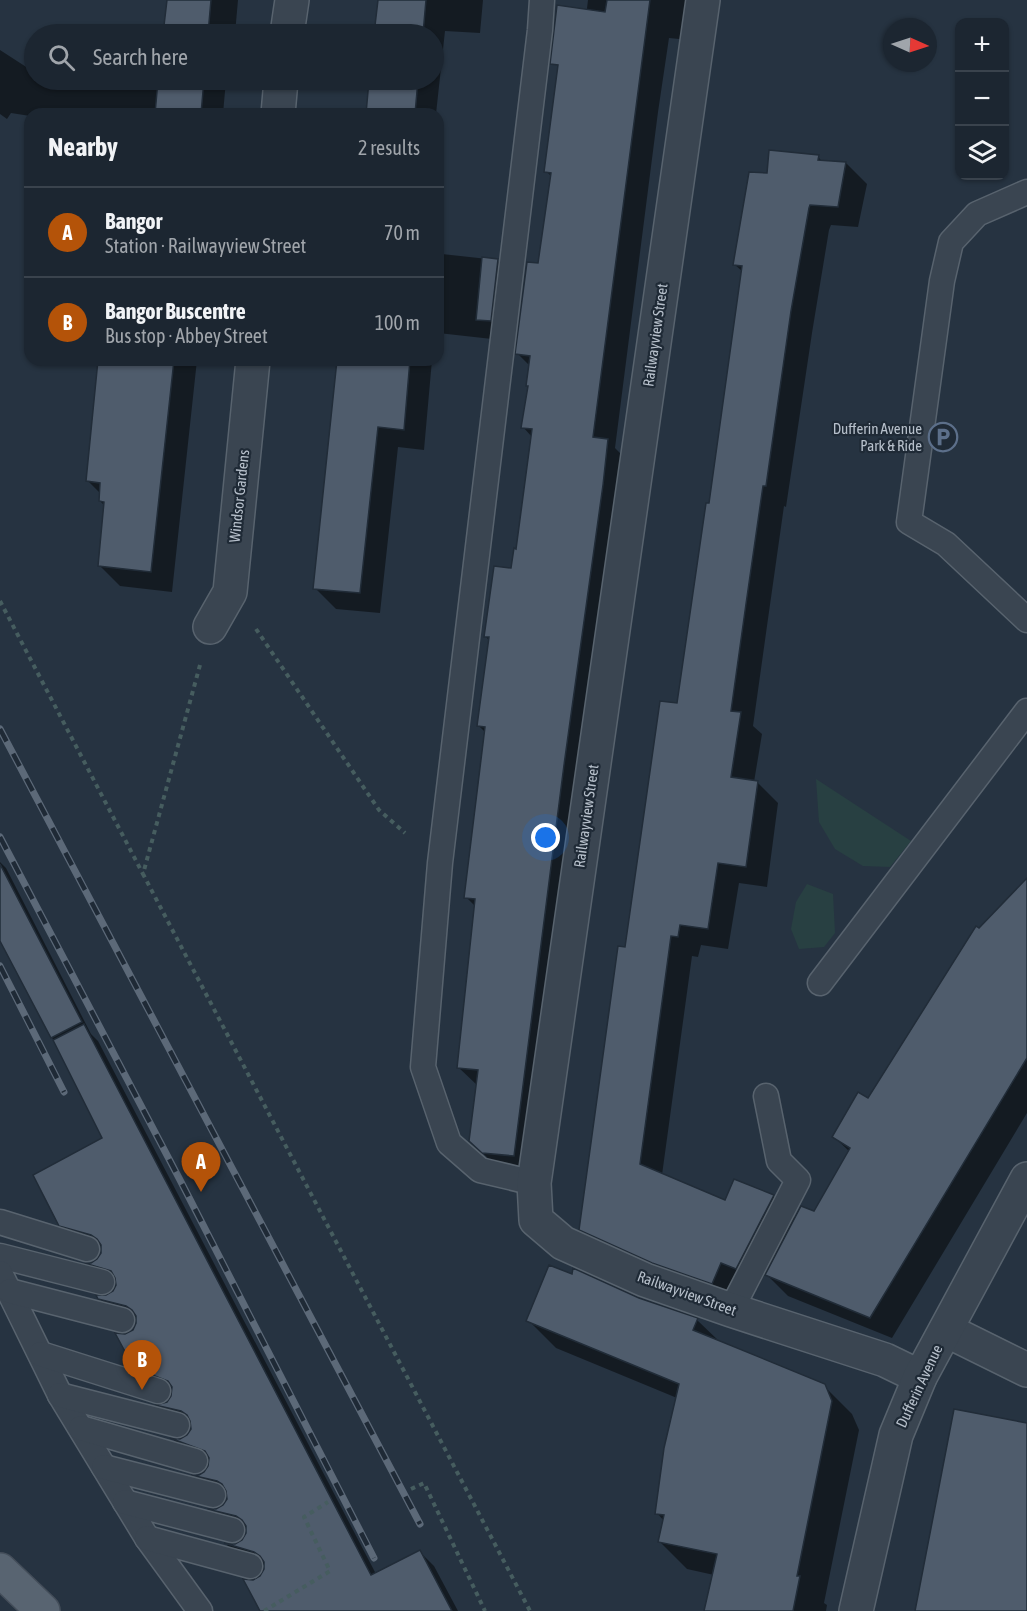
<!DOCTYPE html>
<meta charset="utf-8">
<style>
body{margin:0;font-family:"Asap Condensed",sans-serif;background:#252e39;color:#f1f3f6}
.controls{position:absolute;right:18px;top:18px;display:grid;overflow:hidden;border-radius:12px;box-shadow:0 2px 4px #0004}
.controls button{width:54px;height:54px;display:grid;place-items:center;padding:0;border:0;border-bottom:2px solid #3a434d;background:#1c2631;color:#f1f3f6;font:30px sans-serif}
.compass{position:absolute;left:883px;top:18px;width:54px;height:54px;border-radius:50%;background:#1c2631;box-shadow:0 2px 4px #0004;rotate:93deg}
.you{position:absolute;left:546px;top:838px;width:21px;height:21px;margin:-15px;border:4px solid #fff;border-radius:50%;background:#1a73e8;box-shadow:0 0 0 9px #1a73e833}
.badge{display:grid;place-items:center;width:39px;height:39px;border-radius:50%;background:#b45309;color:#fff;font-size:20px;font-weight:700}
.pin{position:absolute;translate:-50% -50px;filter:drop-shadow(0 2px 3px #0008)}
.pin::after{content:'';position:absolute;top:32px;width:21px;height:18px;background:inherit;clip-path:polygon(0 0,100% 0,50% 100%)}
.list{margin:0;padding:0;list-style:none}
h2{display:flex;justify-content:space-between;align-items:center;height:78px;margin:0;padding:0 24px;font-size:26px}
h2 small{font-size:20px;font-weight:400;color:#a0a5ab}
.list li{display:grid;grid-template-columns:39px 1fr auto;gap:18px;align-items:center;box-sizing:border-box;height:90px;padding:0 24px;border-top:2px solid #3a434d}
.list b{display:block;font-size:22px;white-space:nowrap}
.list p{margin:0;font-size:20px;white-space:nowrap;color:#a0a5ab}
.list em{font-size:20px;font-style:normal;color:#a0a5ab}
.icon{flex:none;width:33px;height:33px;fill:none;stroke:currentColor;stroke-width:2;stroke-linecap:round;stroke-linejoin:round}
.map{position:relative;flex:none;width:1027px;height:1611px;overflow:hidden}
.search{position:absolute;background:#1c2631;box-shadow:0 2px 4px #0004;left:24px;top:24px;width:420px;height:66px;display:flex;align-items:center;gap:15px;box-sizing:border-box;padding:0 21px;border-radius:33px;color:#a0a5ab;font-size:22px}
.panel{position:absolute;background:#1c2631;box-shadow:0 2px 4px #0004;left:24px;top:108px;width:420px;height:258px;border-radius:18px}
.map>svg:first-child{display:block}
</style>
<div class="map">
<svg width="1027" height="1611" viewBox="0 0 1027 1611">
<rect width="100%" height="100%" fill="#263341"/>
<g fill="#284042">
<polygon points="816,779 911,841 890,867 863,866 835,849 819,822"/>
<polygon points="807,884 833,894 835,933 824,947 799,949 791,929 796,902"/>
</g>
<g fill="#0007">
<polygon points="169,0 238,0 235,34 165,34"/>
<polygon points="379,0 483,0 480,33 445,31 436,114 367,114 371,80 434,80 434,34 375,34"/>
<polygon points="588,0 694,0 689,40 669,38 658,112 615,448 629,462 534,1177 492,1162 470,1141 478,1086 458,1067 476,907 466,897 485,732 479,726 490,641 485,636 512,570 517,550 532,437 523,427 530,388 530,366 517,353 540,265 552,177 546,171 577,91"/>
<polygon points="0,50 34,72 34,80 102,80 159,86 160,80 226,80 223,114 30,114 30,116 11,113 7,119 0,114"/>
<polygon points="818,157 823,162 846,163 867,184 858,227 831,225 829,230 812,333 786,507 784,506 767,626 753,726 762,734 754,782 757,782 778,803 767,887 739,883 728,949 701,945 698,957 692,956 662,1175 726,1202 735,1181 773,1196 796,1219 815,1213 850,1152 834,1137 869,1100 980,930 1027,879 1027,1113 892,1338 788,1296 765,1273 757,1289 742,1283 734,1304 602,1250 581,1229 627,948 678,705 710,505 743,272 734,264 768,174"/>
<polygon points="438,221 444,227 442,254 497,260 518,281 511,341 438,333"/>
<polygon points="102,360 197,360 172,592 120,586 99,565 105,506 100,501 101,494 88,481"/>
<polygon points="338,360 432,360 424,450 398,447 380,613 336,609 315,588"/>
<polygon points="0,862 6,868 91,1034 98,1041 376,1574 419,1551 434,1566 458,1611 261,1611 253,1581 261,1578 265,1570 265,1565 242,1559 227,1545 235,1545 243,1542 247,1533 247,1529 223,1523 210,1510 217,1510 224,1506 228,1500 228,1494 208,1489 195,1476 205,1473 210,1461 186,1452 174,1440 181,1440 188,1436 192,1430 192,1424 172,1419 158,1406 168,1403 173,1391 150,1383 135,1367 126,1335 134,1331 137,1319 114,1313 99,1298 107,1297 114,1293 117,1282 101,1277 88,1264 98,1260 102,1253 102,1248 76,1240 61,1225 105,1139 0,938"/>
<polygon points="638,1299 697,1320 721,1343 824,1386 852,1414 859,1430 824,1603 827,1605 826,1611 705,1611 714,1575 687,1569 660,1542 664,1521 657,1513 677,1398 556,1348 528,1320"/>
</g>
<g fill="#4f5c6c" stroke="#212c38" stroke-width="1.5">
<polygon points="167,0 211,0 208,34 163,34"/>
<polygon points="378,0 426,0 423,34 374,34"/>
<polygon points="607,0 650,0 593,437 608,439 603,485 564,765 514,1156 482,1153 469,1141 478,1070 457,1068 475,899 464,898 485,727 477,726 489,637 484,637 494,566 511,568 514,548 516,549 532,429 521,428 528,386 526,386 530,356 515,354 527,262 538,263 551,173 544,172 558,65 550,64 557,5 605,12"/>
<polygon points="158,80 204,80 201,114 155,114"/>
<polygon points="369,80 418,80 415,114 366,114"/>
<polygon points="769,150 819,155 818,160 846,162 838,207 810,205 809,208 791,311 766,486 763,486 746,604 731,711 741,712 731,777 758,781 746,867 718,863 708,929 680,925 678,937 671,936 640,1164 725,1200 734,1179 774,1195 736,1269 721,1263 712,1284 652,1263 579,1230 618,946 625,947 660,701 677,703 706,503 709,503 742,266 733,265 749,172 767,173"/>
<polygon points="482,257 498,259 491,321 476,320"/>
<polygon points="98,360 174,360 151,572 98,566 104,502 99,501 100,483 86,481"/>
<polygon points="337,360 410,360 404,430 378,427 360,593 313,589"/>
<polygon points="0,864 82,1022 51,1038 0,941"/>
<polygon points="1027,878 1027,1058 870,1318 765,1275 801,1206 814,1211 850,1148 832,1137 858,1092 868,1098 976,926 979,928"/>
<polygon points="84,1024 371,1575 420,1550 452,1611 260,1611 243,1579 253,1580 260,1576 264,1569 264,1562 260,1556 254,1552 224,1543 235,1544 242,1540 246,1533 246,1526 242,1520 236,1516 207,1509 216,1509 223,1505 227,1499 226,1491 222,1484 217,1481 191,1475 199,1475 204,1472 208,1466 209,1458 205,1451 170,1438 180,1439 187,1435 191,1429 190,1421 187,1415 181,1411 155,1405 167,1402 171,1396 172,1387 168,1381 134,1368 115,1333 125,1334 133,1330 136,1323 136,1316 132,1310 126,1306 98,1299 96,1295 106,1295 113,1291 116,1285 115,1278 111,1271 84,1263 91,1263 97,1259 101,1253 101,1245 97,1239 91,1235 59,1226 33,1175 102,1138 53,1040"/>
<polygon points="549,1265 572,1274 573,1268 639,1298 698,1318 693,1330 825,1384 832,1401 797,1576 800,1576 793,1611 704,1611 717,1554 658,1542 664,1515 655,1514 664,1448 679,1384 526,1321"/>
<polygon points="954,1409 1027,1423 1027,1611 915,1611"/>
</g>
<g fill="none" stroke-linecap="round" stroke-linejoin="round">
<g stroke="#58636e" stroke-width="27">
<g id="service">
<polyline points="1027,192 977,214 951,242 942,281 909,522 946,544 1027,620"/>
<polyline points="820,983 1027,711"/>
<polyline points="534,1183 480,1170 449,1143 423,1067 440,863 540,30 542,0"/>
<polyline points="0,1222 87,1249"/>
<polyline points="0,1256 102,1282"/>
<polyline points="0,1273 60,1395 147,1538 200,1611"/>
<polyline points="10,1291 122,1320"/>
<polyline points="731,1310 798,1180 779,1161 766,1096"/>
<polyline points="41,1354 158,1391"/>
<polyline points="60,1395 177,1425"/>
<polyline points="81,1428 195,1461"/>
<polyline points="104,1467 213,1495"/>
<polyline points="125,1502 232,1530"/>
<polyline points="147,1538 250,1566"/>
</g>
</g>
<g stroke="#58636e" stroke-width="36">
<g id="minor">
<polyline points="703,0 534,1183 536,1220 563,1243 645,1280 731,1310 885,1360 920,1377"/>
<polyline points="287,34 292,0"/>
<polyline points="278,114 281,80"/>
<polyline points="210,627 230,592 253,360"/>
<polyline points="946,1330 1027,1370"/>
<polyline points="856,1611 896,1435 920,1377 1027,1179"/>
</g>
</g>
<g stroke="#444e5a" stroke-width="36">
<polyline id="primary" points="0,1570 43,1611"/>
</g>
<g stroke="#465d5f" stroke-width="4" stroke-dasharray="4.5 4.5" stroke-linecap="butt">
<polyline points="0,601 143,874"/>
<polyline points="256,629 379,810 405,833"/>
<polyline points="200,665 143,874 530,1611"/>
<polyline points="411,1489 424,1483 485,1611"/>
<polyline points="264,1611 330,1571 304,1517 328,1502"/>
</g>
<use href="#service" stroke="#3a4551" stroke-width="24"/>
<use href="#minor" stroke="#3a4551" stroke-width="33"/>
<use href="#primary" stroke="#586471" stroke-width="33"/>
<g stroke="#5c6978" stroke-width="7">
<g id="rail">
<polyline points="0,729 420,1524"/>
<polyline points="0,837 179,1178 374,1558"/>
<polyline points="0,966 64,1092"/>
</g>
</g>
<use href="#rail" stroke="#1f2a36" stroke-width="4.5" stroke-dasharray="14" stroke-linecap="butt"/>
</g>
<defs>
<g id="parking-ring" transform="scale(1.5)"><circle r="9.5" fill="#1f2a36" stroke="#5c6f8a" stroke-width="1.5"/><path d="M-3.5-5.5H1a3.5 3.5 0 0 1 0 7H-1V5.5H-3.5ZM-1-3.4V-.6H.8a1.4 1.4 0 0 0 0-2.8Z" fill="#5c6f8a"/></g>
</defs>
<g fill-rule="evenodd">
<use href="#parking-ring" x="943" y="437"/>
</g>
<g text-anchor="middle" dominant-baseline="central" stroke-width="4.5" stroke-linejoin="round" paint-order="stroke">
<g font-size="15" fill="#b7c0cb" stroke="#1f2a36">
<text transform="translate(655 335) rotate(-82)">Railwayview Street</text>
<text transform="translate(239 496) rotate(-84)">Windsor Gardens</text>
<text transform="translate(586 816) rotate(-82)">Railwayview Street</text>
<text transform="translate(687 1293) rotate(20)">Railwayview Street</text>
<text transform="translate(919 1386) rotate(-65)">Dufferin Avenue</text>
</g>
<g font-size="15" fill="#b7c0cb" stroke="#1f2a36" text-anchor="end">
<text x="922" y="428">Dufferin Avenue<tspan x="922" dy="17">Park &amp; Ride</tspan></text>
</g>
</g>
</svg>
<div class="controls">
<button>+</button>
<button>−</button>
<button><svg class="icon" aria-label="layers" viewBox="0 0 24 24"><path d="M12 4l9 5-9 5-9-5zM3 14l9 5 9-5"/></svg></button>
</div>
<svg class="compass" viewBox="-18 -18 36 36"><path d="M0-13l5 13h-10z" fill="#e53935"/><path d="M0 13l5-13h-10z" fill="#a0a5ab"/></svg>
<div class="you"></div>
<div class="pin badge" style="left:201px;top:1192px">A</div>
<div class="pin badge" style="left:142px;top:1390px">B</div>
<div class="search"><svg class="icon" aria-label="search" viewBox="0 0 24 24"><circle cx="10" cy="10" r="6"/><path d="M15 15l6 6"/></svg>Search here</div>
<section class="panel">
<h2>Nearby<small>2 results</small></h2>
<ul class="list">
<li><span class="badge">A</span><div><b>Bangor</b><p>Station · Railwayview Street</p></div><em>70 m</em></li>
<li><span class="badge">B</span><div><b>Bangor Buscentre</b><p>Bus stop · Abbey Street</p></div><em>100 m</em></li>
</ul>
</section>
</div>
